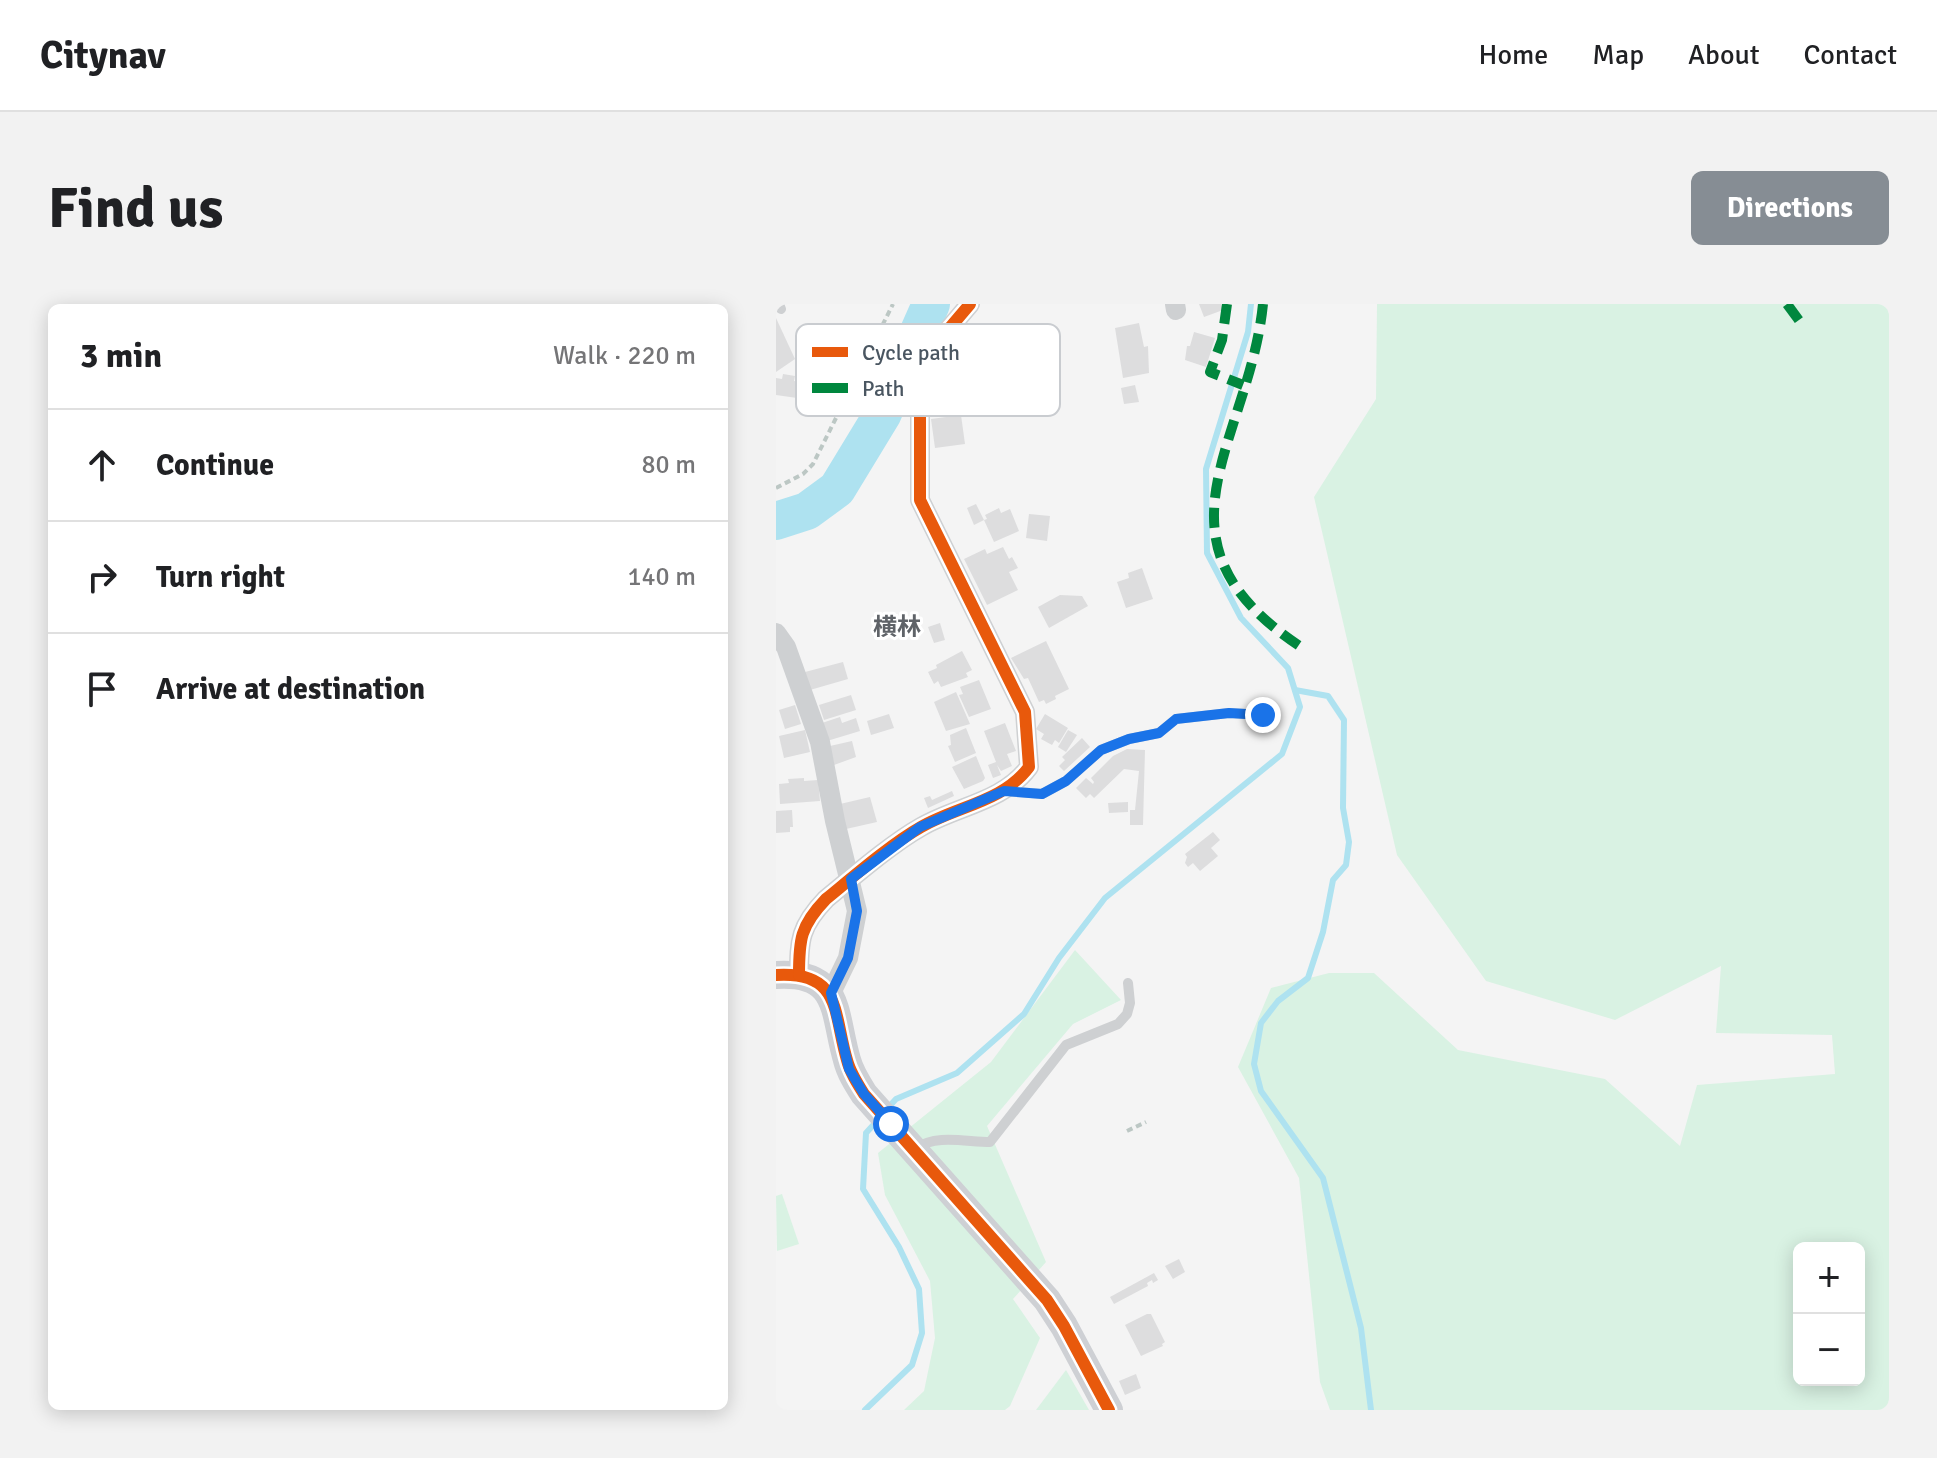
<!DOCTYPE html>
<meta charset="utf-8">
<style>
body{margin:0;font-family:Signika,"Noto Sans JP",sans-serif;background:#f2f2f2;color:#202124}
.controls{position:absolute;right:24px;bottom:24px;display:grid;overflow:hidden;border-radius:12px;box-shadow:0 4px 20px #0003}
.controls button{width:72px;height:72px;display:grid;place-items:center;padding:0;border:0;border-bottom:2px solid #e0e0e0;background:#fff;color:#202124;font:40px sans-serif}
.stop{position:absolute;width:24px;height:24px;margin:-18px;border:6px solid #1a73e8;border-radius:50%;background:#fff}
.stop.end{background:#1a73e8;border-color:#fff;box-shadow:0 2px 8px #0008}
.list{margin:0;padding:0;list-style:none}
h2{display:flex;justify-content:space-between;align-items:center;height:104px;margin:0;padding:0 32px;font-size:34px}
h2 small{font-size:26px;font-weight:400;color:#757577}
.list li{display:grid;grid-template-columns:52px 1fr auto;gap:24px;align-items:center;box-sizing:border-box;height:112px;padding:0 32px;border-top:2px solid #e0e0e0}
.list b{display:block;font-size:30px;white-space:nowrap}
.list em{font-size:26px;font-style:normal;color:#757577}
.icon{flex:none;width:44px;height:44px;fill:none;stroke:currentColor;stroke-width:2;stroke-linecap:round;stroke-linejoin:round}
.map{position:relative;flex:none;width:1113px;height:1106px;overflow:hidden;border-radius:12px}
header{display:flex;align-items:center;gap:48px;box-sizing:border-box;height:112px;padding:0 40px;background:#fff;border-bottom:2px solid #e0e0e0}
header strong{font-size:38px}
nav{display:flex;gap:44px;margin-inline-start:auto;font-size:28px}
.intro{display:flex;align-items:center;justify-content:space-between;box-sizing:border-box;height:192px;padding:0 48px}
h1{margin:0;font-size:56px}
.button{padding:20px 36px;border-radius:12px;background:#868d94;color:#fff;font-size:28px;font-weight:700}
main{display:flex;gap:48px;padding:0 48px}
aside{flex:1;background:#fff;border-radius:12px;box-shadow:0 4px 20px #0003}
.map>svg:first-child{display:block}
</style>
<header>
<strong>Citynav</strong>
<nav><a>Home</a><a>Map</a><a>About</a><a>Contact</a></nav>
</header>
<div class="intro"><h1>Find us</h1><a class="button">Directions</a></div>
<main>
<aside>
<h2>3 min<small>Walk · 220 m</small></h2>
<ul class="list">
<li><svg class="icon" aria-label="ahead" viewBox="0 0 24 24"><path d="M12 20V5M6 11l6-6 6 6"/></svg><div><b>Continue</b></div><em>80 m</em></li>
<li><svg class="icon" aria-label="right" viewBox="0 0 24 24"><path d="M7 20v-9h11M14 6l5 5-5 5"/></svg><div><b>Turn right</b></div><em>140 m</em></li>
<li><svg class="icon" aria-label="arrive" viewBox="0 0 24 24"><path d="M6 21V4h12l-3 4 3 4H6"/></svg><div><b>Arrive at destination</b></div></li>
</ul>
</aside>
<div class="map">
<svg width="1113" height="1106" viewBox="0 0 1113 1106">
<rect width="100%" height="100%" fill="#f4f4f4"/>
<g fill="#d9f2e3" fill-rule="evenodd">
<path d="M601,0H1113V1106H554L544,1078L523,874L462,763L495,684L553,669H598L682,746L829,775L904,842L921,781L1059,770L1056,731L940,729L945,662L839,716L710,677L621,551L538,193L600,95ZM1023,944H1083V1076H1023Z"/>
<polygon points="299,646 345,696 297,720 211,822 270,958 237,995 264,1034 234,1102 229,1106 128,1106 148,1087 159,1034 154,977 109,891 102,849 215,758"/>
<polygon points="6,890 23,940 1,947 0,892"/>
<polygon points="290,1066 313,1106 260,1106"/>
</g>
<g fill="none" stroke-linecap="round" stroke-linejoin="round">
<g stroke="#aee2f0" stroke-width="6">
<polyline points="519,386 552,392 568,416 567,504 573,538 570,561 557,576 547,628 532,674 502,697 485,719 478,760 485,787 547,874 585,1024 595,1106"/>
<polyline points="110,806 120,795 181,769 248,710 283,654 329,594 506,450 524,403 512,364 465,314 431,249 430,165 472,28 475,0"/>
<polyline points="89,1106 136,1061 146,1029 143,985 123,943 87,885 90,829 100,818"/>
</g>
<polyline stroke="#aee2f0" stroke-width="38" points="0,217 31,207 61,185 106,111 155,0"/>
</g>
<g fill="#ddddde">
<polygon points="423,0 445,0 447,6 428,13"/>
<polygon points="0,14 19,55 0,68"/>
<polygon points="363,19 368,43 372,42 373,69 347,74 339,24"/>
<polygon points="418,28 439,34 430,63 409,56 411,42 414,42"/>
<polygon points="34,33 42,50 27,57 19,40"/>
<polygon points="7,70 19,72 18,77 23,78 21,94 0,91 0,74 6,75"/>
<polygon points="359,81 363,98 348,100 345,84"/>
<polygon points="185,111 189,140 159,144 155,115"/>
<polygon points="200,200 208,216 198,221 191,204"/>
<polygon points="223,204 225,209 234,205 243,227 218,238 208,216 211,215 209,211"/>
<polygon points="253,210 274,212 271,237 250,234"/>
<polygon points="227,243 233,255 236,253 242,264 233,268 242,286 211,301 188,255 209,245 211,250"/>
<polygon points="366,264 377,295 350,304 341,278 353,274 352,269"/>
<polygon points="284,291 306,292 312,302 273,324 262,303"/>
<polygon points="164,319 169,336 158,339 152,323"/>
<polygon points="270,337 293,385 279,392 280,395 270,400 268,396 263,398 252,374 248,375 235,354"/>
<polygon points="186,347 196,366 190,369 192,373 165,383 162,377 158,380 152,368 161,364 160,361"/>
<polygon points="67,358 72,375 34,386 29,368"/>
<polygon points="203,376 215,405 193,413 183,391 187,390 184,383"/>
<polygon points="180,388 194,420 170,427 158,398"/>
<polygon points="75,391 80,406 48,416 43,401"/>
<polygon points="19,401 25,420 9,425 3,406"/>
<polygon points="113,410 118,424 95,431 91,417"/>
<polygon points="269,410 292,424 283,439 279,436 276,441 265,435 268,430 260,425"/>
<polygon points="64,413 66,419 80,414 84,427 51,437 46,419"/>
<polygon points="229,419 240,447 231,450 236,462 225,467 221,461 225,471 217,474 212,461 220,458 208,427"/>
<polygon points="190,424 200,449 179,458 172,442 175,441 174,431"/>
<polygon points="29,426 34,448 8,454 3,432"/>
<polygon points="292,426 301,431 290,448 282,443"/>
<polygon points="306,434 314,443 288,467 283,462 289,456 286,453"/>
<polygon points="76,437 80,453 58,461 54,442"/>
<polygon points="351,445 369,446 367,521 354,521 354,506 359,506 363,467 348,465 318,494 314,490 310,494 300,484 310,474 317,480 318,478 315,474 337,452"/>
<polygon points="200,452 209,474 207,477 188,485 176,463"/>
<polygon points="28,474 28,477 42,476 44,497 4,500 3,480 13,479 12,475"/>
<polygon points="176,487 178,492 152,504 148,494 154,492 156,496"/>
<polygon points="94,493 101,518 70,525 64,500"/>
<polygon points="352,498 352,508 333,509 332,499"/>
<polygon points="16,506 17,523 14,523 14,528 0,529 0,507"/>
<polygon points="437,528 444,536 435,544 442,552 424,567 417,559 412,563 409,559 411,553 409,550"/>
<polygon points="403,955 409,968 397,975 389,962"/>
<polygon points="378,969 382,976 377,979 376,976 371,979 372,982 338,1000 334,993"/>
<polygon points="371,1010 375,1010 389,1038 386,1040 387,1042 365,1052 349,1021"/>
<polygon points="360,1070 365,1084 349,1091 343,1077"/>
</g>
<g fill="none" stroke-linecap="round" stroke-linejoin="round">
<g stroke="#bcc7c4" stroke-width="4" stroke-dasharray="6 4" stroke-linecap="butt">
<polyline points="0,184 27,170 37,160 117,0"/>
<polyline points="351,827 370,818"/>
</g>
<g stroke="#ced0d2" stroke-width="10">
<polyline points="3,0 5,5"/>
<polyline points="230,487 266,490 290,477 325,446 353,435 383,429 400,415 453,409 487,411"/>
<path d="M141,844C159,830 191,838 214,838L290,741L342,720L351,710L354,699L352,679"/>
</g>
<g stroke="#ced0d2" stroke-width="20">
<polyline points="399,0 400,6"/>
<polyline points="0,329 10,343 44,438 59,517 81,607 72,654 55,689"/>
<path d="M23,671C23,636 24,622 50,595C77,573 115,540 145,523C181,502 227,498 253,463L249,408L144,196V86L166,33L194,0"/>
</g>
<path stroke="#ced0d4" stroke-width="28" d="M0,671C66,667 57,709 71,756C74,768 81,779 88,790L271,996L288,1022L333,1106"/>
<g stroke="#00873e" stroke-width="10" stroke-dasharray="20 10" stroke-linecap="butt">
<polyline points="451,0 446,36 434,68 467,81"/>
<path d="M487,0C473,139 364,237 525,343"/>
<polyline points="1011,0 1025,19"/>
</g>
<g stroke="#fff" stroke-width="17">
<g id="cycleway">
<path d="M0,671C66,667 57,709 71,756C74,768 81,779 88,790L271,996L288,1022L333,1106"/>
<path d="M23,671C23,636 24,622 50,595C77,573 115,540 145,523C181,502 227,498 253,463L249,408L144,196V86L166,33L194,0"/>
</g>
</g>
<use href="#cycleway" stroke="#e8590c" stroke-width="12"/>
</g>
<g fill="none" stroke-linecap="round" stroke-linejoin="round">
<polyline stroke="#1a73e8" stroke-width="10" points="115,820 88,790 73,765 55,689 72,654 81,607 75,575 144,523 228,487 266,490 290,477 325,446 353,435 383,429 400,415 453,409 487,411"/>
</g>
<g text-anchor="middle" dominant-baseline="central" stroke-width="6" stroke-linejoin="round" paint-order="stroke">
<g font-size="24" font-weight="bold" fill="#5f6368" stroke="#fff">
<text x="121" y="323">横林</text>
</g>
</g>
<rect x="20" y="20" width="264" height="92" rx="12" fill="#fff" stroke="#c9ccd0" stroke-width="2"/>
<rect x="36" y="43" width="36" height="10" fill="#e8590c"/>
<rect x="36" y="79" width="36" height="10" fill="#00873e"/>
<g font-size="22" fill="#4a5661">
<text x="86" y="56">Cycle path</text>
<text x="86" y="92">Path</text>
</g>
</svg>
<div class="controls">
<button>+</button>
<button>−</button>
</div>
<div class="stop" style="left:115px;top:820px"></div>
<div class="stop end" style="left:487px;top:411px"></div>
</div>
</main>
